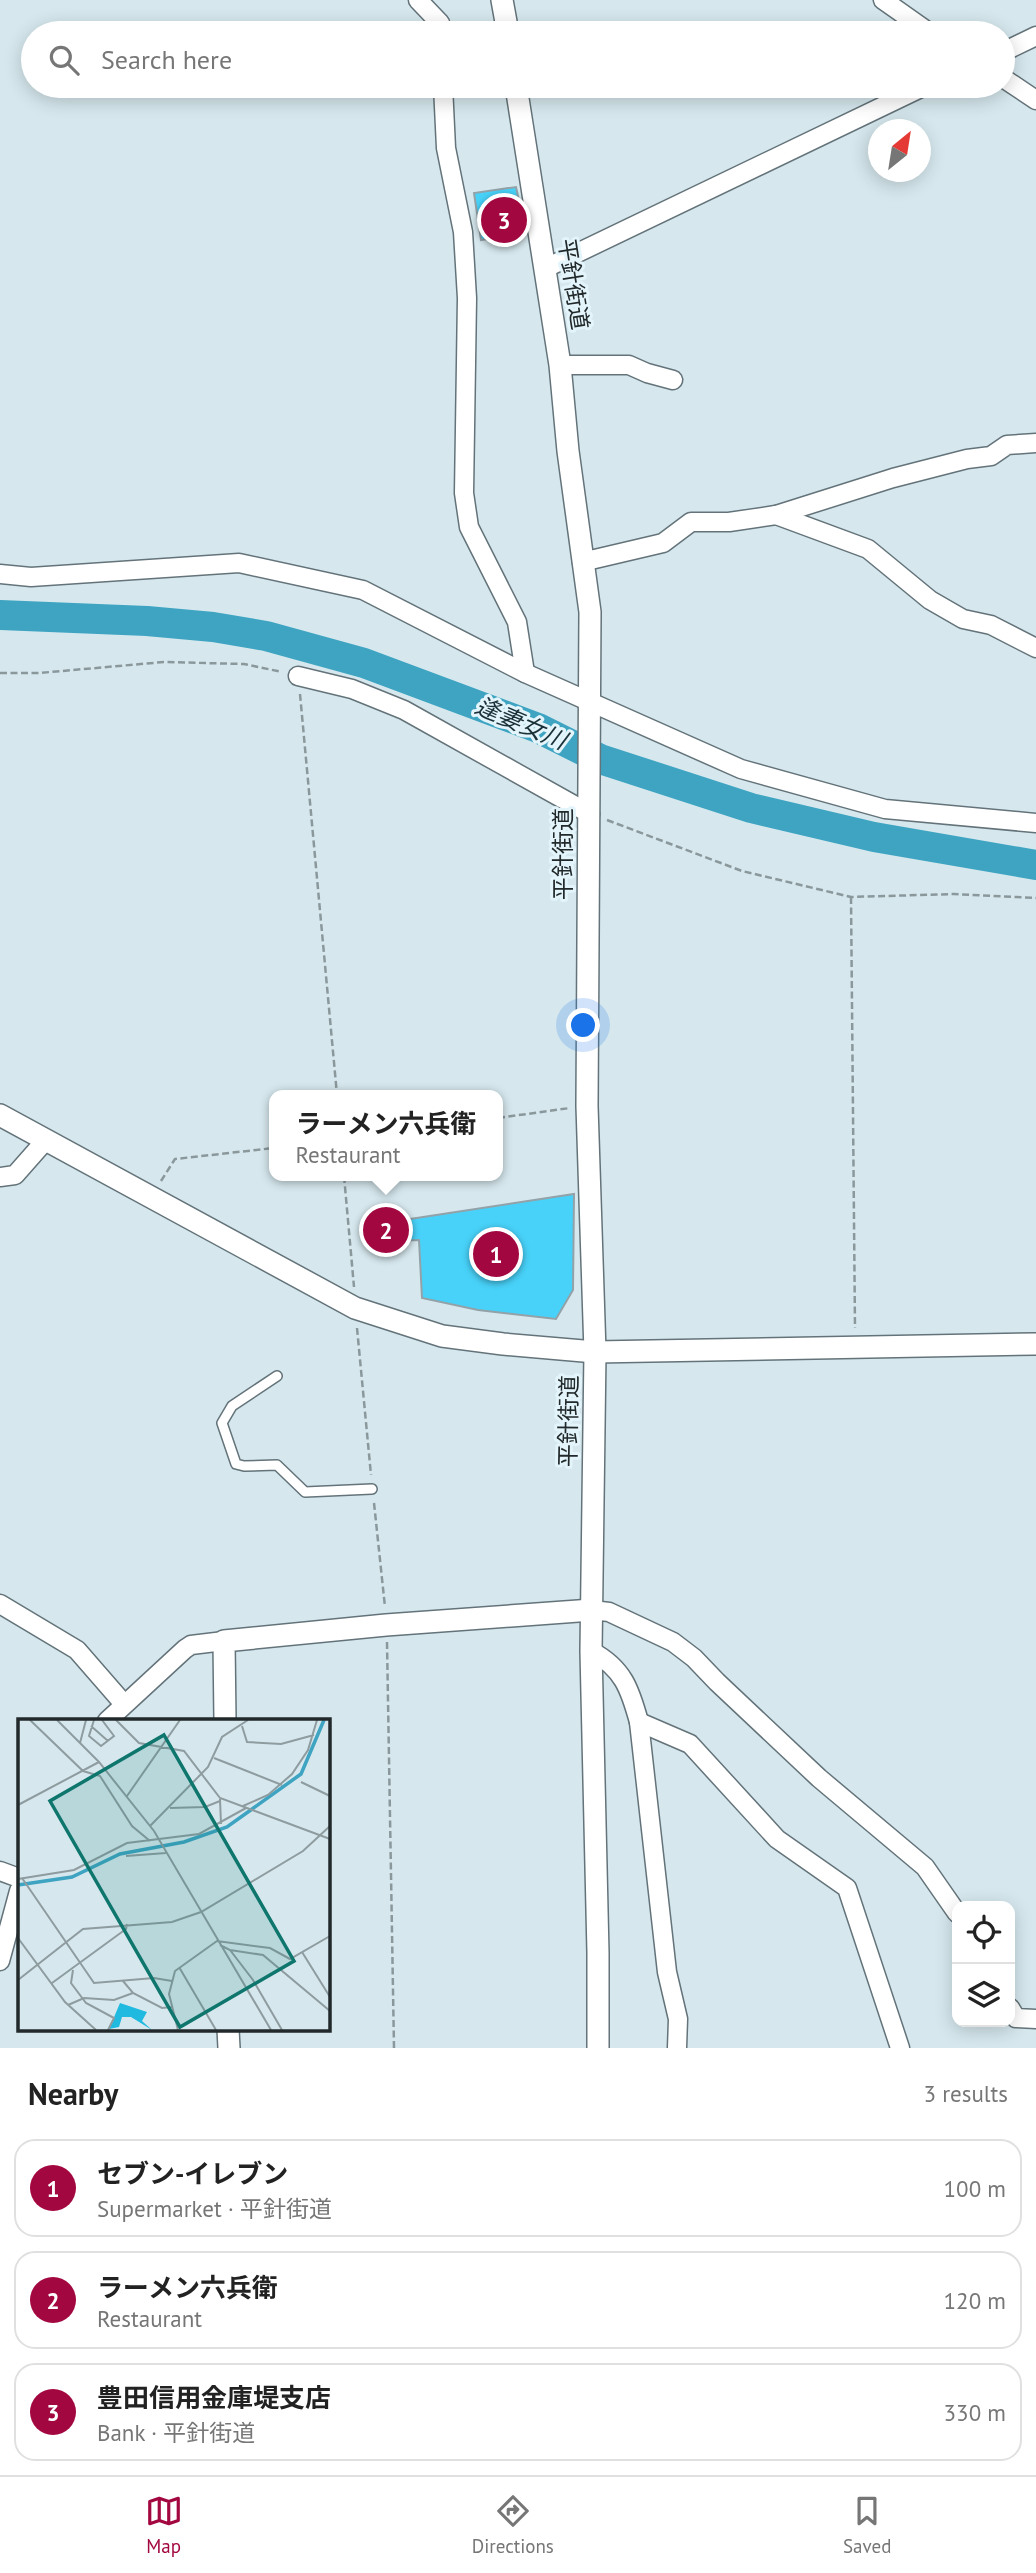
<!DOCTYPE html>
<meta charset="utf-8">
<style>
body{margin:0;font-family:"PT Sans","Noto Sans JP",sans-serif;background:#f2f2f2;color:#222}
.controls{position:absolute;right:21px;bottom:21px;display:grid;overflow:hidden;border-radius:14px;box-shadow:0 4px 18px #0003}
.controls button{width:63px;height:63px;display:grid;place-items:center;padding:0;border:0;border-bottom:2px solid #e0e0e0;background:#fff;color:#222;font:35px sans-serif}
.compass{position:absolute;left:868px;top:119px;width:63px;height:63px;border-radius:50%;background:#fff;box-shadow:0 4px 18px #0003;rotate:30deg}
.you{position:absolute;left:584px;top:1026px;width:24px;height:24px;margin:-18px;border:5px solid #fff;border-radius:50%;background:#1a73e8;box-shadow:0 0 0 10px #1a73e833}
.badge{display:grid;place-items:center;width:46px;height:46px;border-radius:50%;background:#a30740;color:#fff;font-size:23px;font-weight:700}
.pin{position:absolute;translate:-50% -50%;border:4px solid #fff;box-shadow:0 2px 7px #0006}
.popup{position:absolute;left:269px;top:1090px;width:234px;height:91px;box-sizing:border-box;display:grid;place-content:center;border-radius:14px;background:#fff;filter:drop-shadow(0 2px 5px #0005);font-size:23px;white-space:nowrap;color:#767676}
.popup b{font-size:26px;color:#222}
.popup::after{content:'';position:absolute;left:50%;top:100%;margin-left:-14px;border:14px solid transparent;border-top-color:#fff}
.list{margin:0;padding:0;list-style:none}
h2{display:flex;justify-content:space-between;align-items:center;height:91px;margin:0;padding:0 28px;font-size:30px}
h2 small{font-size:23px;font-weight:400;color:#767676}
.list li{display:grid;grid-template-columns:46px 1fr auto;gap:21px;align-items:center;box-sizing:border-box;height:98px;margin:0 14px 14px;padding:0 14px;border:2px solid #e0e0e0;border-radius:21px}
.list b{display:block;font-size:26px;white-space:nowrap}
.list p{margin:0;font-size:23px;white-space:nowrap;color:#767676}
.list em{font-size:23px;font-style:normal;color:#767676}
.icon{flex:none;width:38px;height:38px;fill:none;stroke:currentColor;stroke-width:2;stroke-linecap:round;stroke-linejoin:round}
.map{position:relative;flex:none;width:1036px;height:2048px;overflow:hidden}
.search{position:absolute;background:#fff;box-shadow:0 4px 18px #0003;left:21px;right:21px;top:21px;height:77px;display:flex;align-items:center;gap:18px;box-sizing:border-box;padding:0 24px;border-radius:38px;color:#767676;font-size:26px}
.sheet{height:427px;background:#fff}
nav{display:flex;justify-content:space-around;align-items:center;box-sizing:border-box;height:98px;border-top:2px solid #e0e0e0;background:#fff;font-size:19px;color:#767676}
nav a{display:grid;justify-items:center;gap:4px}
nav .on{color:#a30740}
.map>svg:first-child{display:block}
</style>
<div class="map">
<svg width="1036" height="2048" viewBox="0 0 1036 2048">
<rect width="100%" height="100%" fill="#d6e8ee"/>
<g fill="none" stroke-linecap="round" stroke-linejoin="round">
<polyline stroke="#3ea4c2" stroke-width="30" points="0,615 147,621 213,627 266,636 364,663 538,728 600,759 751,808 874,837 1036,865"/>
</g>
<g fill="#48d2f9" stroke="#92a2a8" stroke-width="2">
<polygon points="516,187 526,233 481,240 474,193"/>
<polygon points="574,1194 573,1290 556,1319 478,1310 422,1298 419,1240 366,1242 366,1221 410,1219"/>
</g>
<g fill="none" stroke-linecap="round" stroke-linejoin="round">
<g stroke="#637379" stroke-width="12">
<polyline id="service" points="277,1376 232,1406 222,1423 236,1464 244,1466 277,1465 305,1492 372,1489"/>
</g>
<g stroke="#637379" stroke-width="21">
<g id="minor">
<polyline points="418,0 440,23 440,33"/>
<polyline points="883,0 930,33"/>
<polyline points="1003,52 1036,36"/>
<polyline points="1003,78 1036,100"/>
<polyline points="443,86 446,148 463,232 467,298 464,493 469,527 517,622 525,673"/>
<polyline points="546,268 925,86"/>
<polyline points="560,365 629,365 647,373 673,380"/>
<polyline points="776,515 868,549 930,600 963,619 991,625 1036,648"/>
<polyline points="582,562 663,543 691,522 729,522 776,515 893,478 967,459 991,456 1007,445 1036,443"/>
<polyline points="0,574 31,577 239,563 363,590 525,673 741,769 885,809 1036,823"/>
<polyline points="298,676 352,689 404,710 590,814"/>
<polyline points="0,1177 15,1175 45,1141"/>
<polyline points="0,1604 77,1650 124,1704"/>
<polyline points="592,1610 609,1612 673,1642 694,1658 717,1682 819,1778 925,1867 957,1913"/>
<path d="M591,1651C623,1668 630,1689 639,1722L667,1972L678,2019L677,2048"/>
<polyline points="107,1721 185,1649 191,1645 224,1641"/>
<polyline points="639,1722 690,1744 777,1839 847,1888 900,2048"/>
<polyline points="0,1871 19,1878"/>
<polyline points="0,1961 19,1891"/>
<polyline points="1010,2008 1016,2018 1036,2019"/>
</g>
</g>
<g stroke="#637379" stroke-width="24">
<g id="tertiary">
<polyline points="502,0 508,33"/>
<polyline points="516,86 560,365 568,451 590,612 587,1106 595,1352 591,1651 598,1953 598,2048"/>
<polyline points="0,1115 355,1308 442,1336 503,1344 595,1352 1036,1344"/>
<polyline points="225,1721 224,1641 386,1625 592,1610"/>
<polyline points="228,2029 229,2048"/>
</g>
</g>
<g stroke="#8a989c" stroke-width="2.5" stroke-dasharray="7 3.5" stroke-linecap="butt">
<polyline points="0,673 39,673 164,662 244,664 282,672"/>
<polyline points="300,694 337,1095"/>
<polyline points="607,820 742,871 851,897 954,894 1036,898"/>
<polyline points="851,897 855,1328"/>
<polyline points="498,1118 570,1108"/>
<polyline points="344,1176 354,1287"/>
<polyline points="161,1181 175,1159 274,1148"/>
<polyline points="357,1328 371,1475"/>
<polyline points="374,1503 385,1607"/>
<polyline points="387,1642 394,2048"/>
</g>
<use href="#service" stroke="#fff" stroke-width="9"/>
<use href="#minor" stroke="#fff" stroke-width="18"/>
<use href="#tertiary" stroke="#fff" stroke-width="21"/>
</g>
<g text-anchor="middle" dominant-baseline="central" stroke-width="6" stroke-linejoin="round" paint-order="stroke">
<g font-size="23" fill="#22292b" stroke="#e3f5fb">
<text transform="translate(574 284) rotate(81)">平針街道</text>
<text transform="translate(562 854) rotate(-90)">平針街道</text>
<text transform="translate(568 1421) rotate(-89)">平針街道</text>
</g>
<g font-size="24" font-style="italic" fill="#1b3139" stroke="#e3f5fb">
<text transform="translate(521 723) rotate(23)">逢妻女川</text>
</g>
</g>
<g transform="translate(18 1719)">
<rect width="312" height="312" fill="#d6e8ee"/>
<path d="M102,284L129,293L124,302L134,311L113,298H104L101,308L91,310Z" fill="#20b9df"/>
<path fill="none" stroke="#3ea4c2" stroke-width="3.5" d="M0,166L54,158L102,135L166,123L209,108L283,55L306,1"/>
<path fill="none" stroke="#8e9ca0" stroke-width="2" d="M12,1L65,52L82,57L114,107L132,122M39,1L81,43L136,112L253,311M76,1L71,17L83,27L96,17L84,1M98,1L121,24L166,32L202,79L312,120M73,7L90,22M224,7L229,23L263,25L296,16M62,24L68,1M196,39L264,66M283,63L312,77M109,77L162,1M202,80L203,105M0,86L81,43M225,87L250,76L274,55L290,31L299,1M152,89L187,88L202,82M132,107L190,48L204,18L230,1M108,137L148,134M4,159L76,264L136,259L154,262M0,160L56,151L109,124L181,115L228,89M0,219L47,283L78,311M202,226L212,231L235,261L264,311M212,231L245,236L312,292M284,233L312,278M161,248L198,311M55,251L53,264L68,284L96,299L90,311M0,261L65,210L154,203L183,193L285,132L312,107M105,262L115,274L144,289L154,288M34,264L108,210L109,205M50,286L66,279L96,281L115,274M160,311L151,275L157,252L199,222L252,229L272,240L312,217"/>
<path fill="#0f766e" fill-opacity="0.15" stroke="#0f766e" stroke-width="3.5" d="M146,16L276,242L162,308L32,82Z"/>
<rect width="312" height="312" fill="none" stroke="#22292b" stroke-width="3.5"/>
</g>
</svg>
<div class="controls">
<button><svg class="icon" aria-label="locate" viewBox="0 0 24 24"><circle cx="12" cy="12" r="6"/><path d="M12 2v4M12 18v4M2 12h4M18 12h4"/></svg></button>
<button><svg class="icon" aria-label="layers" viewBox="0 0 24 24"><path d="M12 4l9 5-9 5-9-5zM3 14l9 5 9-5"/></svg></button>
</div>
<svg class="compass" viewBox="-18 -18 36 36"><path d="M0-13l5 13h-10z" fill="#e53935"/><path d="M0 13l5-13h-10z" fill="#767676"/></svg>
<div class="you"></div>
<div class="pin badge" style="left:496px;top:1254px">1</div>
<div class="pin badge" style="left:386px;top:1230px">2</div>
<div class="popup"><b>ラーメン六兵衛</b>Restaurant</div>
<div class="pin badge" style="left:504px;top:220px">3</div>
<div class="search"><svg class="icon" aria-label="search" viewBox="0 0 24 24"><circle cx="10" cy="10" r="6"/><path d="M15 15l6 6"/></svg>Search here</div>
</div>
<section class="sheet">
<h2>Nearby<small>3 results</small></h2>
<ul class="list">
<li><span class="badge">1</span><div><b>セブン-イレブン</b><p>Supermarket · 平針街道</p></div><em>100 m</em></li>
<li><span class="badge">2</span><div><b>ラーメン六兵衛</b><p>Restaurant</p></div><em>120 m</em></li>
<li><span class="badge">3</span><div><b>豊田信用金庫堤支店</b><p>Bank · 平針街道</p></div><em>330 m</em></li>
</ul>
</section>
<nav>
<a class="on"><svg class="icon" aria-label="map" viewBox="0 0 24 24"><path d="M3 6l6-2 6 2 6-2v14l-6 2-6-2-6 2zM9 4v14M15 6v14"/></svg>Map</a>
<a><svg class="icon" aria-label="directions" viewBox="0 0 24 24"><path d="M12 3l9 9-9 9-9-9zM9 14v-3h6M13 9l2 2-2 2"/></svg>Directions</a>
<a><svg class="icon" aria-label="saved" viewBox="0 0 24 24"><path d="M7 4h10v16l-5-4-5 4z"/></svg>Saved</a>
</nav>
